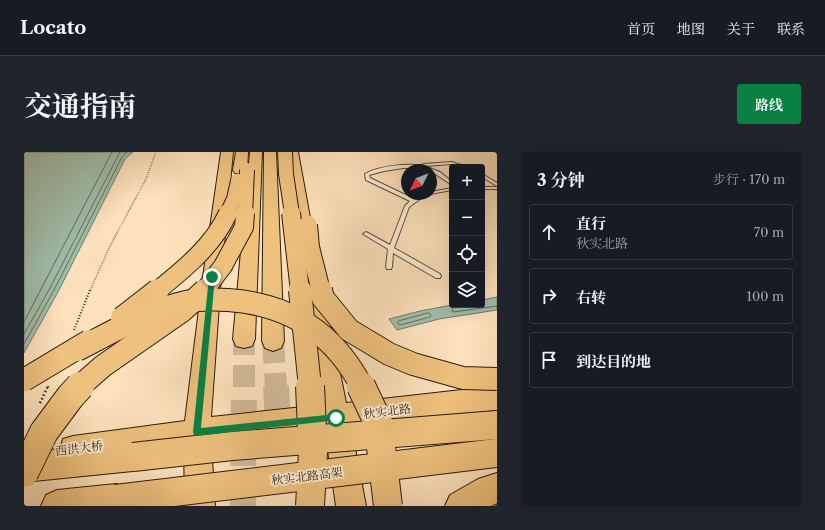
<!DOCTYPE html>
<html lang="zh">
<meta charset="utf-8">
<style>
body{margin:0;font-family:"Libre Caslon Text","Noto Serif SC",serif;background:#20242c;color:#f1f3f6}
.controls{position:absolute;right:12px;top:12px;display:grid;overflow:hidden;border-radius:4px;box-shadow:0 4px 16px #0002}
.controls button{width:36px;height:36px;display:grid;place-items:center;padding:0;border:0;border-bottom:1px solid #363941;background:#171b24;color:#f1f3f6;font:20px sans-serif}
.compass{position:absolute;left:377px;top:12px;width:36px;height:36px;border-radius:50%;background:#171b24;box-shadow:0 4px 16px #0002;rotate:227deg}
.stop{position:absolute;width:12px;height:12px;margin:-9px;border:3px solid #0b8043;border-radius:50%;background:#fff}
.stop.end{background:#0b8043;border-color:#fff;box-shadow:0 1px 4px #0008}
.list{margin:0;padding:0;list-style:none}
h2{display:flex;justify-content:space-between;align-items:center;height:52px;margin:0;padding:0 16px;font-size:17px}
h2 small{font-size:13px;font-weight:400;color:#9ea1a6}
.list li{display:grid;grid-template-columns:26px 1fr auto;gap:12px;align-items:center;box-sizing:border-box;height:56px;margin:0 8px 8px;padding:0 8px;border:1px solid #363941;border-radius:4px}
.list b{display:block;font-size:15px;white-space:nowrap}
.list p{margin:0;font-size:13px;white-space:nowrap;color:#9ea1a6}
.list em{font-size:13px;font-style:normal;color:#9ea1a6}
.icon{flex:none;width:22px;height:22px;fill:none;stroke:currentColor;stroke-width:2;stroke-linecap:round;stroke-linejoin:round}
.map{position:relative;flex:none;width:473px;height:354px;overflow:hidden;border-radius:4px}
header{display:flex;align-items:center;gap:24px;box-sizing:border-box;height:56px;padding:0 20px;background:#171b24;border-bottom:1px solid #363941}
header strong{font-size:19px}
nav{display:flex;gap:22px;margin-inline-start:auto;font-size:14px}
.intro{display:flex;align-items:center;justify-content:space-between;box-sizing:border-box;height:96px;padding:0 24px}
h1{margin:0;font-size:28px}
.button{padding:10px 18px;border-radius:4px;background:#0b8043;color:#fff;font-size:14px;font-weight:700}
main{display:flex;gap:24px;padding:0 24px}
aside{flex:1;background:#171b24;border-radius:4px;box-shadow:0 4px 16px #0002}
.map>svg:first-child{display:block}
</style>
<header>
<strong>Locato</strong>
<nav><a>首页</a><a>地图</a><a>关于</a><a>联系</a></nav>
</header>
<div class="intro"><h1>交通指南</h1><a class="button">路线</a></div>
<main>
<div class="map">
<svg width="473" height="354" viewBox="0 0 473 354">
<rect width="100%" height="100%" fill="#fde2bd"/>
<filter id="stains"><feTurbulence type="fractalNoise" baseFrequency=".005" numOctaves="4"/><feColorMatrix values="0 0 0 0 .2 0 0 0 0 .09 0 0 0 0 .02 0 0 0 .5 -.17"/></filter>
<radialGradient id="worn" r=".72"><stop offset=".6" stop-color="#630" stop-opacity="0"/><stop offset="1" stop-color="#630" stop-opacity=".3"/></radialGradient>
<g fill="#a0bfac" stroke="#707d6b">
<polygon points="0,0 109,0 101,7 34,140 0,201"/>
<polygon points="473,145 473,158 415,167 373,178 365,167 396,159 428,153 458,153 458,148"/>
</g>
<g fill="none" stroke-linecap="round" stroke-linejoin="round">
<g stroke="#646d5b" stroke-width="1">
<polyline points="432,153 428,158 429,160 473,154"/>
<polygon points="405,161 407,163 406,165 376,173 373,171 375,169"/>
<polyline points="0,170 88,0"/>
<polyline points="0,182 26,136 96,0"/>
<polyline points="0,192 30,138 98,5 103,0"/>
</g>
<g stroke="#d2ba99" stroke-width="22" stroke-dasharray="22 10" stroke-linecap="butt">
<polyline points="249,189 252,235"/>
<polyline points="220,235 220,187"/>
</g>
<g stroke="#d2ba99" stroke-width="26" stroke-dasharray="26 14" stroke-linecap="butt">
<polyline points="252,234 259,354"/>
<polyline points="219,354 220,234"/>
</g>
<g stroke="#5c4d37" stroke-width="2">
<g id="service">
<path d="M428,10L443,15H436L428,12L400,14L416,20L428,30V33L407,19V18L394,16H379L360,19L345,23L346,26L390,47L400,42H407V40L428,36V38L406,42L396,47L385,55L370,96L416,122L417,124L416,126H412L369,101L368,115L367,117H363L362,115L364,97L339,82L342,80L344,81L366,93L381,54L386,49L342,28L341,22C354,14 384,11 399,14L398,13L400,12Z"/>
<polygon points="458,22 473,31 473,34 458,25"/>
<rect x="458" y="35" width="15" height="2"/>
</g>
</g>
<g stroke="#271b0a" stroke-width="2">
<g id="primary">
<polygon points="197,0 209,0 197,125 187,265 298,253 280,130 282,125 289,123 296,125 298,130 322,251 473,234 473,258 327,275 342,354 312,354 301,278 187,291 191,354 161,354 160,295 49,310 39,307 36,297 39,287 49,284 161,269 179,125"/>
<polygon points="226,0 238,0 231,187 228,194 220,196 212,194 209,187"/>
<polygon points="240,0 252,0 260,189 257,196 249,199 241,196 238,189"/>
<polygon points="262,0 274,0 291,93 289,97 283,99 277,97 275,93"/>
</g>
</g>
<g stroke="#271b0a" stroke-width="2">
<g id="trunk">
<polygon points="212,0 224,0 223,18 221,21 216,22 211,21 209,18"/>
<polygon points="109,291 119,295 123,305 119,315 109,319 0,330 0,300"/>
<polygon points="473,321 473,351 467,354 421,354 426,343 454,327"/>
<polygon points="92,332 103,336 107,347 104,354 17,354 22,343 33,338"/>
</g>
</g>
<polyline stroke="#271b0a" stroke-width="1.5" stroke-dasharray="0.5 1.5" stroke-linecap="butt" points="66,139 85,96 122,27 132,0"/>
<g stroke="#271b0a" stroke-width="2" stroke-dasharray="1 2" stroke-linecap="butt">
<polyline points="50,178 66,138"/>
<polyline points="24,235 25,233"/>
</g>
<polyline stroke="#271b0a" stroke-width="2.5" stroke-dasharray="1.5 2.5" stroke-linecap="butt" points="16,251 24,234"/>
<use href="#service" fill="#feecd4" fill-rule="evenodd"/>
<use href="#primary" fill="#eec17e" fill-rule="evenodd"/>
<use href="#trunk" fill="#eec17e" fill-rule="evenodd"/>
<g stroke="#271b0a" stroke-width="16" stroke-linecap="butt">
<g id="trunk-bridge-far3">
<polyline points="261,0 262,22 268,62"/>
<polyline points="203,62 210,47 214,29"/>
<polyline points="221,62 223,18"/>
</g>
</g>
<g stroke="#271b0a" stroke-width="20" stroke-linecap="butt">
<g id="trunk-bridge-far2">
<polyline points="267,61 276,139"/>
<polyline points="284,73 286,95 297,139"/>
<path d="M133,139C159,118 190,93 204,61"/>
<polyline points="180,139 199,114 220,75 221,61"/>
</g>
</g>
<g stroke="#271b0a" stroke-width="24" stroke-linecap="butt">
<g id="trunk-bridge-far1">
<polyline points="276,138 286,235"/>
<polyline points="297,138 299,146 325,178 365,202 389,212 439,226 473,227"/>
<polyline points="98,166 134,138"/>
<path d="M53,198C88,180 123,159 162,150C176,147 190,147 204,148C265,152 310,181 338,235"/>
<polyline points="0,228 65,189"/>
<polyline points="55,235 79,214 158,159 181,138"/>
</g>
</g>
<g stroke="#271b0a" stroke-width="30" stroke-linecap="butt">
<g id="trunk-bridge">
<polyline points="337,234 354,270 364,354"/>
<polyline points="109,305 208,294 473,273"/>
<polyline points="0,321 20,280 46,245 56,234"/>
<polyline points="92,347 473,301"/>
<polyline points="286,354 289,299 286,234"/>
</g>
</g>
<use href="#trunk-bridge-far3" stroke="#eec17e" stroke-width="14"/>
<use href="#trunk-bridge-far2" stroke="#eec17e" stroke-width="18"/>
<use href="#trunk-bridge-far1" stroke="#eec17e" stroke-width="22"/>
<use href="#trunk-bridge" stroke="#eec17e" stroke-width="28"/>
</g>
<polygon fill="#0b8043" points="188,122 191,125 177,276 312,262 315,266 314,268 173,284 170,283 169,280 185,125"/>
<g text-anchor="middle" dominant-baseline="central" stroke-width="3.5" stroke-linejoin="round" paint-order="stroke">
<g font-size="12" fill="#271b0a" stroke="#feecd4">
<text transform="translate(363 259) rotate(-7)">秋实北路</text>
<text transform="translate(55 296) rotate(-7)">西洪大桥</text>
<text transform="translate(283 324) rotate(-7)">秋实北路高架</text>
</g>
</g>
<rect width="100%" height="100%" filter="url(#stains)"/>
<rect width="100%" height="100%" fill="url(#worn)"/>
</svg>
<div class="controls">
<button>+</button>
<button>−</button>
<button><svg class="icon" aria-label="locate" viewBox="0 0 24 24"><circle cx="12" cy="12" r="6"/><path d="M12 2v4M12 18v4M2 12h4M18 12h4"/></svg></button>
<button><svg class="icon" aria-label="layers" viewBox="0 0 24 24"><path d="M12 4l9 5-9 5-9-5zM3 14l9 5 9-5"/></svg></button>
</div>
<svg class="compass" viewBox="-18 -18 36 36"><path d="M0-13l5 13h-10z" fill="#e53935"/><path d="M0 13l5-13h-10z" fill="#9ea1a6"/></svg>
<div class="stop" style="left:312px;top:266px"></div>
<div class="stop end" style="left:188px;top:125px"></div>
</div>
<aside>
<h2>3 分钟<small>步行 · 170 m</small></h2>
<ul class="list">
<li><svg class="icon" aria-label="ahead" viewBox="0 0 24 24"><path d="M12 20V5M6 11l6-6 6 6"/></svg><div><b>直行</b><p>秋实北路</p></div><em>70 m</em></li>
<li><svg class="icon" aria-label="right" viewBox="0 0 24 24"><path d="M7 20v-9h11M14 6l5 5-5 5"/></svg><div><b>右转</b></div><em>100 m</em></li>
<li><svg class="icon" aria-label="arrive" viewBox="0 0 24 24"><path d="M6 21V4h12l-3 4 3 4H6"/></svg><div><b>到达目的地</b></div></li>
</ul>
</aside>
</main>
